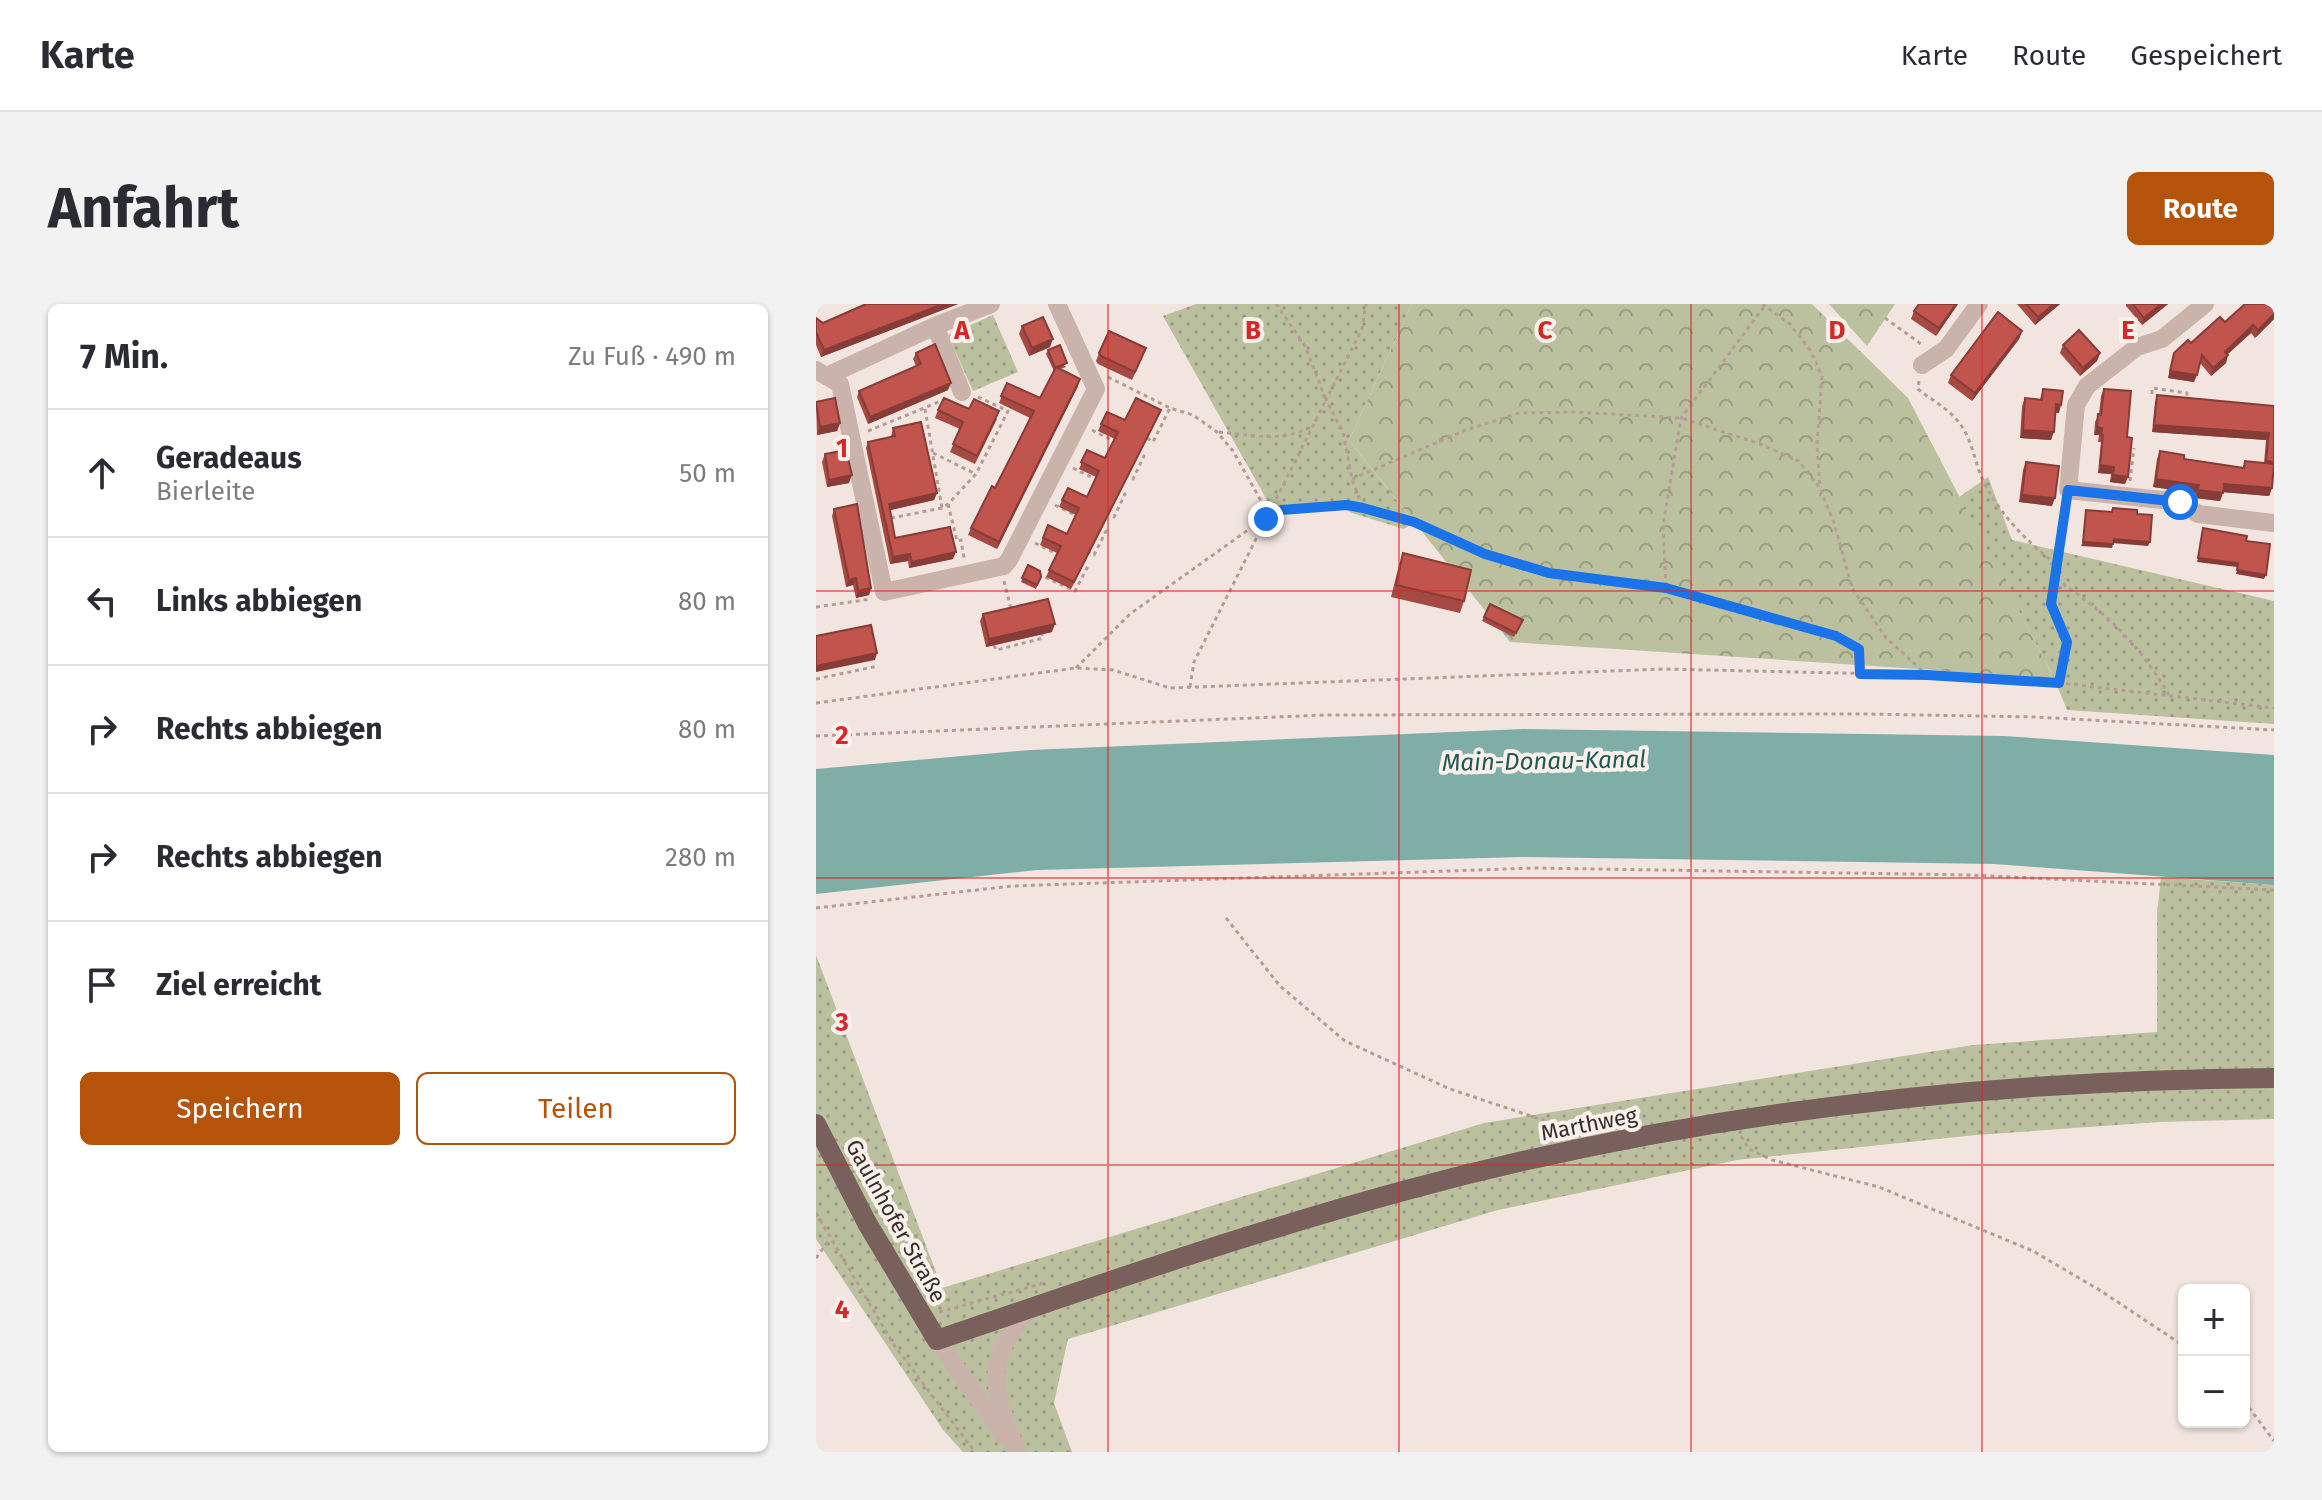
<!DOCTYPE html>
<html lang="de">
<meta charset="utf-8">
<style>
body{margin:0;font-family:"Fira Sans",sans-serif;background:#f2f2f3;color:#2b2b33}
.controls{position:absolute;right:24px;bottom:24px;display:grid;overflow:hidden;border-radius:12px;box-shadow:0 2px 6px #0004}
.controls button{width:72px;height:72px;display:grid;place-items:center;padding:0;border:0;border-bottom:2px solid #e1e1e2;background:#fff;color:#2b2b33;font:40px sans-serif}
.stop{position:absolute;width:24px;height:24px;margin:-18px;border:6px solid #1a73e8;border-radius:50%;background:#fff}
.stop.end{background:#1a73e8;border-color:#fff;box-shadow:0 2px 8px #0008}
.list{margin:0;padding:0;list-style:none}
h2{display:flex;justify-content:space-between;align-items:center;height:104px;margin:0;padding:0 32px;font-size:34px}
h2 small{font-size:26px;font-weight:400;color:#7c7c81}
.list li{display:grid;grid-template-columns:52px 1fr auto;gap:24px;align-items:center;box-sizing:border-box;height:128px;padding:0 32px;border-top:2px solid #e1e1e2}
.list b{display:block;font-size:30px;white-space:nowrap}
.list p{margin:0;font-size:26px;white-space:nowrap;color:#7c7c81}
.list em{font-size:26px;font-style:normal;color:#7c7c81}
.actions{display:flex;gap:16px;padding:24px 32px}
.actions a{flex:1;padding:18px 0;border:2px solid #b45309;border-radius:12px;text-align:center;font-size:28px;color:#b45309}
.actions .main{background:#b45309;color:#fff}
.icon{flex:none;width:44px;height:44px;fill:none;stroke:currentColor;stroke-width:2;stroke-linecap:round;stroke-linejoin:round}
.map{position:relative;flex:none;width:1458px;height:1148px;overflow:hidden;border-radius:12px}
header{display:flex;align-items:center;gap:48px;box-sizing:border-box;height:112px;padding:0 40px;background:#fff;border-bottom:2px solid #e1e1e2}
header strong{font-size:38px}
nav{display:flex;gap:44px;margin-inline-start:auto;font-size:28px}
.intro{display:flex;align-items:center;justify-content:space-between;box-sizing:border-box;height:192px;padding:0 48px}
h1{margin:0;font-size:56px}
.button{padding:20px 36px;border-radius:12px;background:#b45309;color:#fff;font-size:28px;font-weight:700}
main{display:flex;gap:48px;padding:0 48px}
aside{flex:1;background:#fff;border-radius:12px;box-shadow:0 2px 6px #0004}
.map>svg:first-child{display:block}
</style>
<header>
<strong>Karte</strong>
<nav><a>Karte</a><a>Route</a><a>Gespeichert</a></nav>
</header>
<div class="intro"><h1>Anfahrt</h1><a class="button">Route</a></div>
<main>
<aside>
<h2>7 Min.<small>Zu Fuß · 490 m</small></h2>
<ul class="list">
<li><svg class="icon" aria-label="ahead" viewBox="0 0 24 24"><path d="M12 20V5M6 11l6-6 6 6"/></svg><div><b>Geradeaus</b><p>Bierleite</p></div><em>50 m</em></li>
<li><svg class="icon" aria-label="left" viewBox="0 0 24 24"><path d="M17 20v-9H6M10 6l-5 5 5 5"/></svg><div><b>Links abbiegen</b></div><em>80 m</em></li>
<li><svg class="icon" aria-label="right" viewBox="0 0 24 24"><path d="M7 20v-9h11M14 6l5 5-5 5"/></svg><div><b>Rechts abbiegen</b></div><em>80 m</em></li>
<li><svg class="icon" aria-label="right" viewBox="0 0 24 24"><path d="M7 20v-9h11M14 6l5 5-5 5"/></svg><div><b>Rechts abbiegen</b></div><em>280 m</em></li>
<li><svg class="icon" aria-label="arrive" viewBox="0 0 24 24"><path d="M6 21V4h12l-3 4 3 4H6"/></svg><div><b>Ziel erreicht</b></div></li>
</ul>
<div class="actions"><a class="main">Speichern</a><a>Teilen</a></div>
</aside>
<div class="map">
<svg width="1458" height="1148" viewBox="0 0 1458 1148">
<defs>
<pattern id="grass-dots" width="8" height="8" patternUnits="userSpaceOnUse" patternTransform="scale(2)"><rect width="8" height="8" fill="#bbc09f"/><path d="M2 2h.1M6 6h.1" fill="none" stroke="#999c82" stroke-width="1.8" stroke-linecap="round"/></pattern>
<pattern id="forest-crowns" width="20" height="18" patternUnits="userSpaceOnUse" patternTransform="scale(2)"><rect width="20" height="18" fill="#bbc09f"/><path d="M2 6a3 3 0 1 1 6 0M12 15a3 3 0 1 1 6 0" fill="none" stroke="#999c82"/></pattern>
</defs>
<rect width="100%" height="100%" fill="#f2e5df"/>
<g fill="url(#grass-dots)">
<polygon points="380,0 596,0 533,136 598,218 588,225 536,209 515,197 456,205 347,12"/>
<polygon points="177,11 202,68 157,87 132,31"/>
<polygon points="1172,173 1196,236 1458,297 1458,420 1251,406 1238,374 1143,193"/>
<polygon points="1345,573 1458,581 1458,815 1343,818 1160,831 921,856 682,906 252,1035 238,1099 256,1148 147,1148 127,1126 0,935 0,651 126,984 668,819 1157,741 1341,728 1341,610"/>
</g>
<g fill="url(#forest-crowns)">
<polygon points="596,0 996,0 1092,94 1238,374 694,338 533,136"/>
<polygon points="1013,0 1079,0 1051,42"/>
</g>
<polygon fill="#7faea7" points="707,425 1188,432 1458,451 1458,581 1178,560 706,553 221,566 0,590 0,465 214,446"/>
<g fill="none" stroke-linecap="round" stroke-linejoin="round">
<g stroke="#b59d95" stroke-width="3" stroke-dasharray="4 4" stroke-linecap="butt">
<polyline points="946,0 974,20 994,46 1006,72 1001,141 1004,184"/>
<polyline points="1069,14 1105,40"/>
<polyline points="292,73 354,104 377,111 401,128 417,147 453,211"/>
<path d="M1103,77L1102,85C1114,95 1131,104 1141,116C1155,132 1158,154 1165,172C1180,207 1211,238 1241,261L1235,300L1251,338L1243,379"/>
<polyline points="1336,90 1336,84 1371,89 1370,97"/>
<polyline points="109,105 126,204"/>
<polyline points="276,126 298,137"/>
<polyline points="52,127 130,95"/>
<path d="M403,128C434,131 464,138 493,124"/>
<polyline points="331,134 337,138 354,104"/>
<polyline points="117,149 160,170"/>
<polyline points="257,164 279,175"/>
<polyline points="309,171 317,175 328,152 323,149"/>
<polyline points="536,175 650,126 703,109 758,108 865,114 944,140 983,157 1004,184 1018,219 1036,284 1070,334 1109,369"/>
<polyline points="1314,177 1318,144"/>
<polyline points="132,200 141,237 145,236 148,254"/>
<polyline points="239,201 261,212"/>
<polyline points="547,204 598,218 669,250 733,269 850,284 1020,332 1043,345 1044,370"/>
<polyline points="290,209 298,213 309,190 304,187"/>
<polyline points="75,214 126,204 132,200 160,170 192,107 162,93"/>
<polyline points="219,239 241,250"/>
<polyline points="271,247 278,251 290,227 285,224"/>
<polyline points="1241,261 1248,201"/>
<polyline points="222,270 259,287 271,264 266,262"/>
<path d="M1240,275C1291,310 1321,337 1353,391"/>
<polyline points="188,277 195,305"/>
<polyline points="850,282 847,221 865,114 950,0"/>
<polyline points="0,303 55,295"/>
<polyline points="178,341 180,346 227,334 226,330"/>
<path d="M260,364L314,310L453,211C479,200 519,200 547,204L536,175L527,128L510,96L546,25L550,0"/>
<polyline points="0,375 62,362"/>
<polyline points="374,383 378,358 510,96 489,42 460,0"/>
<polyline points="0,399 260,364 297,366 354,384 847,365 1111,371 1227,377 1458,404"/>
<polyline points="0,432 508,411 1050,410 1219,413 1458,426"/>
<polyline points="0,604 196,582 719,564 1154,571 1458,586"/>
<polyline points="410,614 464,682 529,737 634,785 742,821 750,829"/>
<polyline points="925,832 933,845 956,856 1063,883 1217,947 1285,987 1368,1042"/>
<polyline points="0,909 78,1041 159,1148"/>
<polyline points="0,954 14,935"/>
<polyline points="123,1008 228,979"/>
<polyline points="1428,1097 1458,1137"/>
</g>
<g stroke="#cab3ab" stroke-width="18">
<polyline points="1389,0 1346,35 1321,43 1271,82 1260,101 1252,186 1364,198 1382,210 1458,219"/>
<polyline points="119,22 146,88"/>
<polyline points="1106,61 1130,45 1163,0"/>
<polyline points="0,66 24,80 68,288 188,262 193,256 280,85 241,0"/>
<polyline points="11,72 119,22 175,0"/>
<polyline points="121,1036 188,1132"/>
<path d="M201,1148C178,1085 164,1056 217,1003"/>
</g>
<path stroke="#79605c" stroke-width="20" d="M0,820L51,919L121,1036C276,983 429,930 587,887C870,810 1165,776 1458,774"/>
</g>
<g fill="#a64943">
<polygon points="50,0 142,0 5,53 0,41 0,14 7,19"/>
<polygon points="1142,0 1120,32 1095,15 1098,7"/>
<polygon points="1201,0 1244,0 1219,21"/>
<polygon points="1310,0 1352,0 1326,21 1310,2"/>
<polygon points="1458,0 1458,15 1439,34 1435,29 1412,50 1410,59 1395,72 1384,59 1378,78 1352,74 1358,49 1409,18"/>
<polygon points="206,22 234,43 213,52 203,30"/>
<polygon points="1206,27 1203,35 1156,97 1132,79 1135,71"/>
<polygon points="1247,41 1284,49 1281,57 1264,72 1244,49"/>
<polygon points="232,46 250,63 244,65 262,82 181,245 152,231 155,224 179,184 214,114 183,99 191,79 224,94 238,67 230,50"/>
<polygon points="100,49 132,86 52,120 41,93 43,87 100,62 97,55"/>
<polygon points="283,49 327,52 316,76 282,60 280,57"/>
<polygon points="1227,85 1243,109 1240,109 1235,136 1204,134 1206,102 1209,94 1224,95"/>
<polygon points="1288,85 1311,133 1309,180 1294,178 1295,170 1282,169 1285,138 1282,138 1283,131 1278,131 1279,118 1283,110 1285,92"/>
<polygon points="1341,91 1458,102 1456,184 1453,192 1407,188 1404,197 1379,194 1380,189 1337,183 1341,155 1344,147 1368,155 1427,164 1429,157 1448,159 1450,136 1336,128 1339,98"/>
<polygon points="0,98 24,119 21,127 1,131"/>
<polygon points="153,105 181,115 159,160 134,148 144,125 119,114 122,106"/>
<polygon points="342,113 255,285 230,273 241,249 224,241 232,221 251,230 260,211 243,203 246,196 271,193 280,173 263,165 271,146 289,154 299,135 282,127 285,120"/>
<polygon points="77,124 121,189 118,196 74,206 79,234 137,255 93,264 92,257 74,260 50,144 52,138 75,133"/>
<polygon points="9,150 33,179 11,183 6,158"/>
<polygon points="1210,158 1236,202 1203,198 1207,166"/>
<polygon points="18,205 55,284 53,291 40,294 37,281 30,283 16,212"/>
<polygon points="587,249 648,297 644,309 575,293 583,261"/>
<polygon points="212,261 225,273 220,285 205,278"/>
<polygon points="674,300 707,316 698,333 666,317"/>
<polygon points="167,310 236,328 170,343 164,317"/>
</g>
<g fill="#873c37">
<polygon points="127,0 142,0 5,53 8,46"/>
<polygon points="1140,0 1142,0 1120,32 1123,24"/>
<polygon points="1238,0 1244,0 1219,21 1222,13"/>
<polygon points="1345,0 1352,0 1326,21 1328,14"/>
<polygon points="1458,10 1458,15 1439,34 1442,26"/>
<polygon points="1437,21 1435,29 1406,55 1409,48"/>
<polygon points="1206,27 1203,35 1156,97 1159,89"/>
<polygon points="237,35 234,43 213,52 216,44"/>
<polygon points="1284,49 1281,57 1264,72 1267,64"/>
<polygon points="1412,51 1410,59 1395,72 1397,64"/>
<polygon points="1354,67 1381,71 1378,78 1352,74"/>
<polygon points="264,75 262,82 181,245 183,238"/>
<polygon points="135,79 132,86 52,120 54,113"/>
<polygon points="1240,100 1245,101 1243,109 1238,108"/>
<polygon points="345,106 342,113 255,285 258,278"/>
<polygon points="24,119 21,127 1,131 4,123"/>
<polygon points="1338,121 1453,129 1450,136 1336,128"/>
<polygon points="1281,123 1286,124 1283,131 1278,131"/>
<polygon points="1207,126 1238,128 1235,136 1204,134"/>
<polygon points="1284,161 1298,163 1295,170 1282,169"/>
<polygon points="36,171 33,179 11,183 13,176"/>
<polygon points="1297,171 1312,173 1309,180 1294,178"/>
<polygon points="1340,175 1383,181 1380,189 1337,183"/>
<polygon points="1408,180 1456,184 1453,192 1405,188"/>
<polygon points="1382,186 1407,189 1404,197 1379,194"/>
<polygon points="121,189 118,196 71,207 73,200"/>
<polygon points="1206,191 1239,194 1236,202 1203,198"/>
<polygon points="1298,235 1334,238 1332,242 1296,239"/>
<polygon points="1267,238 1297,240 1296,244 1265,242"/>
<polygon points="140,248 137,255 93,264 96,258"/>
<polygon points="94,250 92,257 74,260 77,253"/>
<polygon points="1382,254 1422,259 1421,263 1381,258"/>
<polygon points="1421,266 1450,271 1448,275 1420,270"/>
<polygon points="40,274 37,281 30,283 33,276"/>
<polygon points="55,284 53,291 40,294 42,287"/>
<polygon points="239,320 236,328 170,343 173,335"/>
<polygon points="61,349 59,356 0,368 0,362"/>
</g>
<g fill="#c1554e" stroke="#873c37" stroke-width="2">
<polygon points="50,0 127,0 8,46 0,28 0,14 7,19"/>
<polygon points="1103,0 1140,0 1123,24 1098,7"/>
<polygon points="1210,0 1238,0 1222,13"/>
<polygon points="1317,0 1345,0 1328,14"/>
<polygon points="1429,0 1458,0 1458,10 1442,26 1437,21 1409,48 1412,51 1397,64 1386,51 1381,71 1354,67 1358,49 1372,36 1375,39 1404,13 1409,18"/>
<polygon points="1182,8 1206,27 1159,89 1135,71"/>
<polygon points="227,13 237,35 216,44 206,22"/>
<polygon points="1263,26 1284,49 1267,64 1247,41"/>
<polygon points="293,27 330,44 319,68 285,52 283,49"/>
<polygon points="119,40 135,79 54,113 43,87 105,60 100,49"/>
<polygon points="244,41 251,59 239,64 232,46"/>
<polygon points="240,63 264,75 183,238 155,224 176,182 179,184 218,107 185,92 191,79 224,94"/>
<polygon points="1227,85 1247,87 1245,101 1240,100 1238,128 1207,126 1209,94 1226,96"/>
<polygon points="1288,85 1315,87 1311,133 1316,134 1312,173 1297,171 1298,163 1284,161 1287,131 1285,131 1286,124 1281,123 1282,110 1285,111"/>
<polygon points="1341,91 1458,102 1458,158 1450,157 1453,129 1338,121"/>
<polygon points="19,94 24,119 4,123 0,98"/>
<polygon points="128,94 153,105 158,95 183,107 161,152 137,140 147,118 122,106"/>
<polygon points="320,94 345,106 258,278 233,266 245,242 227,234 232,221 251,230 263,204 246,196 252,184 271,193 283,167 265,158 271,146 289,154 302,128 285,120 291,108 309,116"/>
<polygon points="105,118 121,189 73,200 79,234 134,223 140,248 96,258 94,250 77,253 52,138 79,132 77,124"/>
<polygon points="30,146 36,171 13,176 9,150"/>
<polygon points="1344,147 1368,151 1368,155 1428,164 1429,157 1458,160 1456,184 1408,180 1407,189 1382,186 1383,181 1340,175"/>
<polygon points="1210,158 1243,162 1239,194 1206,191"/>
<polygon points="41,200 55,284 42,287 40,274 33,276 18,205"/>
<polygon points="1297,204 1321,206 1321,210 1336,211 1334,238 1298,235 1297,240 1267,238 1270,206 1296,208"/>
<polygon points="1387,224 1431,232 1430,237 1454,240 1450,271 1421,266 1422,259 1382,254"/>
<polygon points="587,249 655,266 648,297 580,281"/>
<polygon points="212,261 224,267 225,273 221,281 206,274"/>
<polygon points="232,295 239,320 173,335 167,310"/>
<polygon points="674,300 707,316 700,329 668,313"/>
<polygon points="55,321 61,349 0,362 0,332"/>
</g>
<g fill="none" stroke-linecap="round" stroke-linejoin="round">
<polyline stroke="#1a73e8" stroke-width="10" points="450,215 453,211 465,206 531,201 547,204 598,218 669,250 733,269 850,284 1020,332 1043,345 1044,370 1111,371 1243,379 1251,338 1235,300 1252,186 1364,198"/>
</g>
<path fill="none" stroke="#d62828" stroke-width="2" stroke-opacity="0.55" d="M292,0V1148M583,0V1148M875,0V1148M1166,0V1148M0,287H1458M0,574H1458M0,861H1458"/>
<g text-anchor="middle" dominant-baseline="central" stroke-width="8" stroke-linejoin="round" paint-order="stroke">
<g font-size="22" fill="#382c2a" stroke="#f9f0eb">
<text transform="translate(773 820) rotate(-11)">Marthweg</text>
<text transform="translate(80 917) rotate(61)">Gaulnhofer Straße</text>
</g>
<g font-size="24" font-style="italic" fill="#215852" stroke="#f9f0eb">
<text transform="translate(728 457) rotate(-1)">Main-Donau-Kanal</text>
</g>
</g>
<g font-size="26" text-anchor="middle" font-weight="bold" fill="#d62828" stroke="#f9f0eb" stroke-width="8" stroke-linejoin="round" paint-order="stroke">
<text x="146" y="35">A</text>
<text x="437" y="35">B</text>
<text x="729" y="35">C</text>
<text x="1021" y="35">D</text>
<text x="1312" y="35">E</text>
<text x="26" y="153">1</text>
<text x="26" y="440">2</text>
<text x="26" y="727">3</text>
<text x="26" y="1014">4</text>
</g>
</svg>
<div class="controls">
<button>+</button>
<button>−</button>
</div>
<div class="stop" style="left:1364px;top:198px"></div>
<div class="stop end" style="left:450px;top:215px"></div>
</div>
</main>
